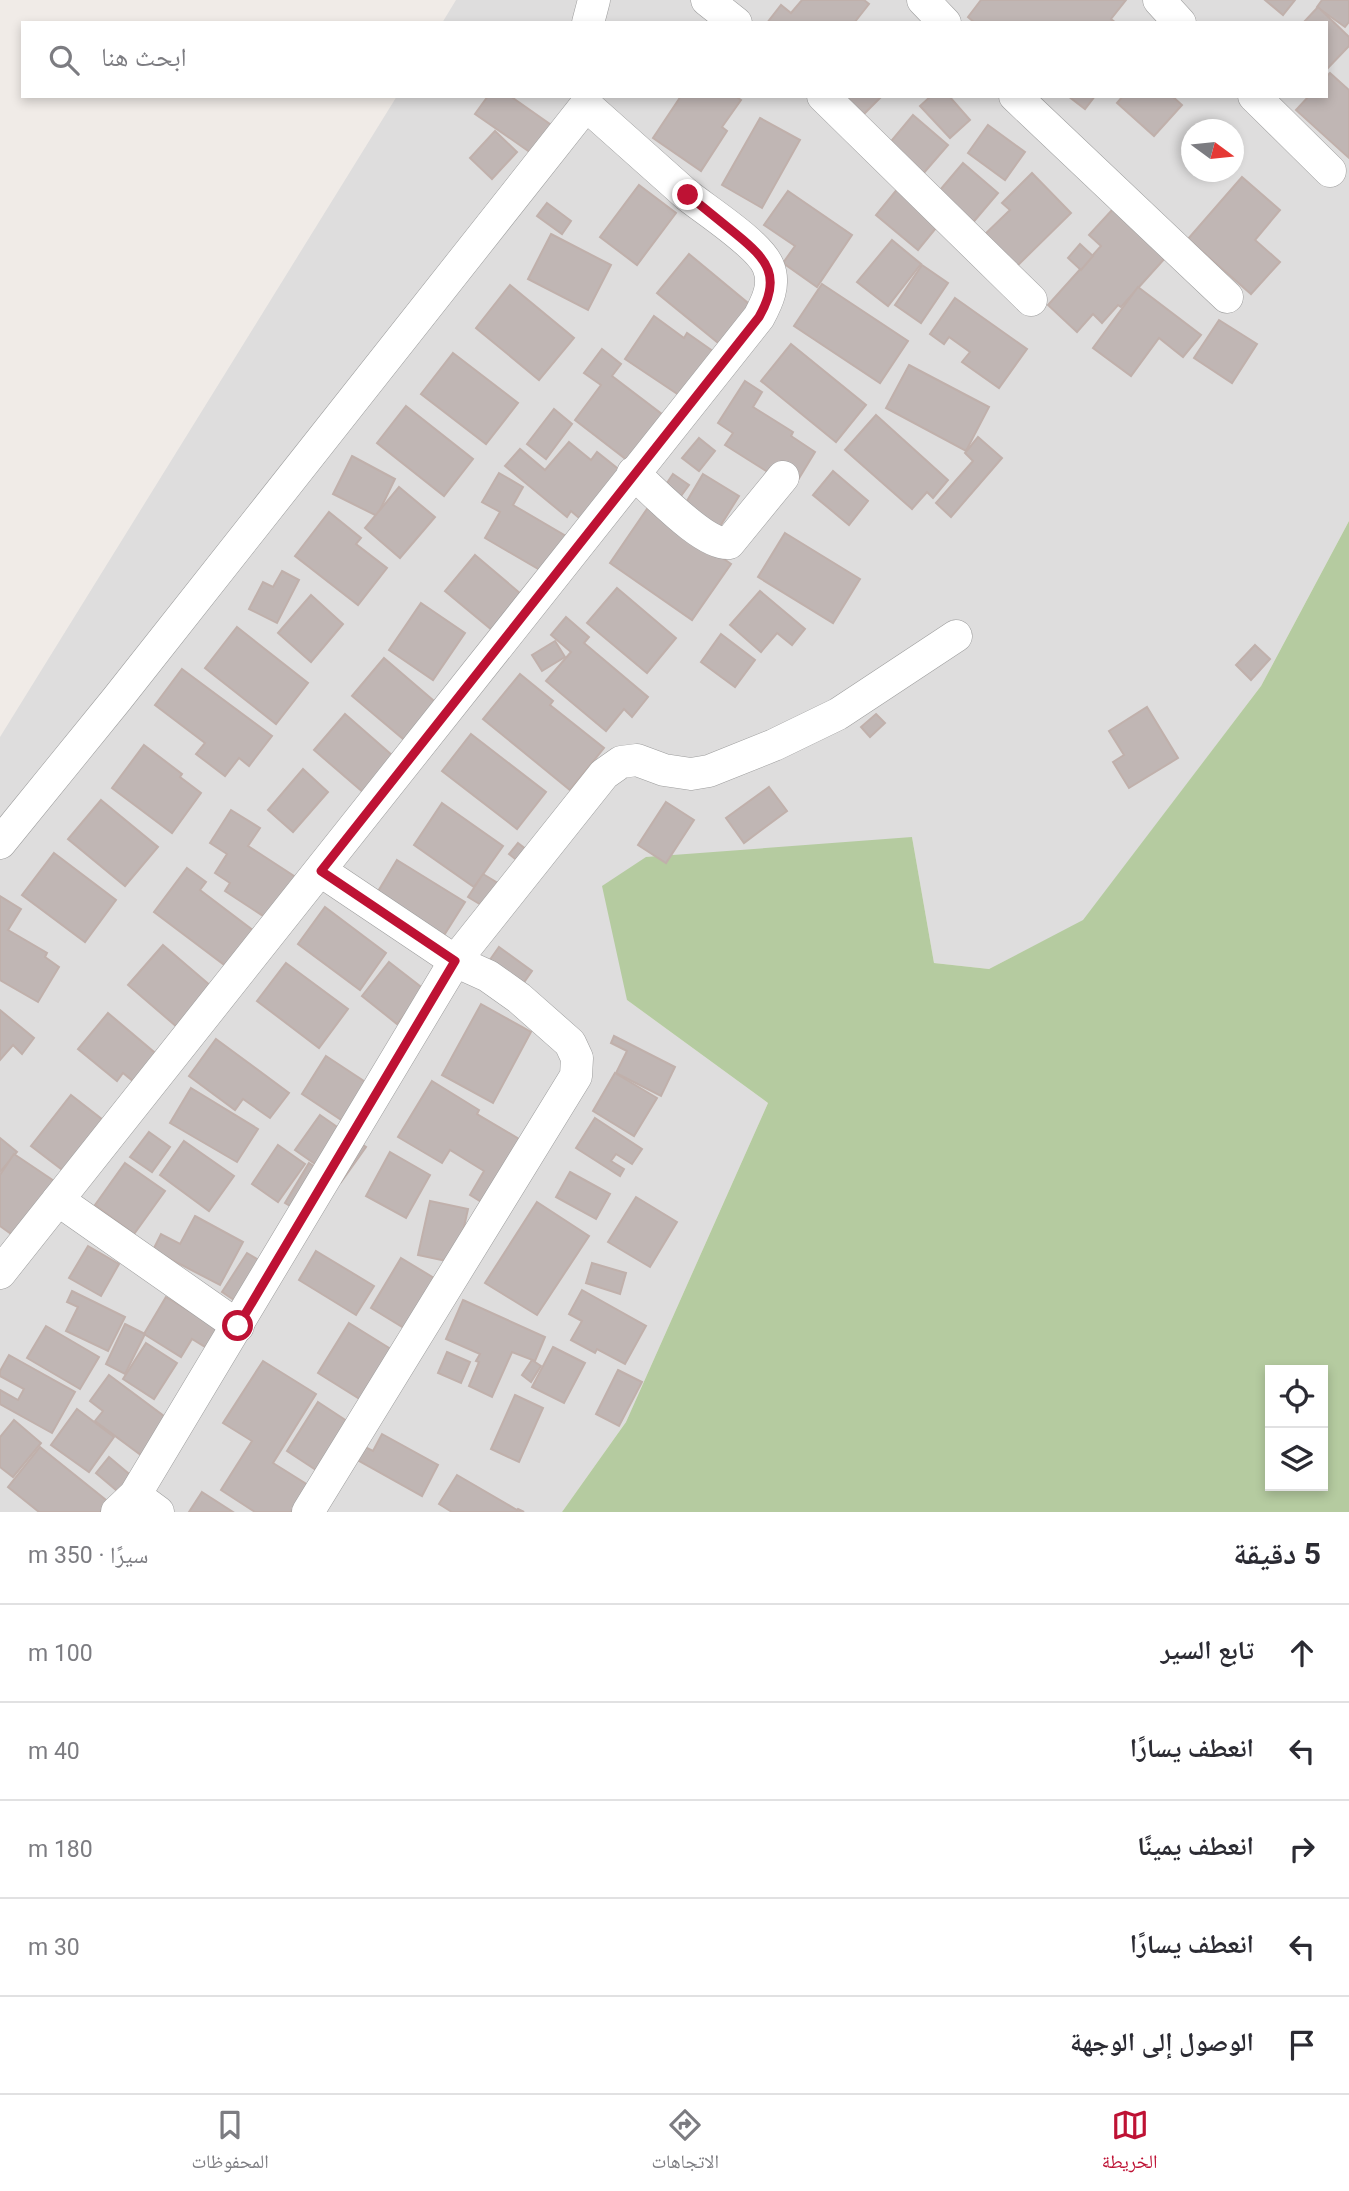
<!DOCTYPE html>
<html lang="ar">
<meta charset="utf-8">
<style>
body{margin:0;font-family:Roboto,"Noto Naskh Arabic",sans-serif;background:#f2f2f3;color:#2b2b33;direction:rtl}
.controls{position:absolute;right:21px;bottom:21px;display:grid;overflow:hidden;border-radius:0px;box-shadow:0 4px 10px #0003}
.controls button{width:63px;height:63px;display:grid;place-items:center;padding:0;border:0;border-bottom:2px solid #e1e1e2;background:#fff;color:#2b2b33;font:35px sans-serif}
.compass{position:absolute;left:1181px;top:119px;width:63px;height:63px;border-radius:50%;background:#fff;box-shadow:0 4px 10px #0003;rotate:105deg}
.stop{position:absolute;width:21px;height:21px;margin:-16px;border:5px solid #be1234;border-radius:50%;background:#fff}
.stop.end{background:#be1234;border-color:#fff;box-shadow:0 2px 7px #0008}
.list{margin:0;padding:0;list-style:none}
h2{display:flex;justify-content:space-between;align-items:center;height:91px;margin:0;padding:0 28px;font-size:30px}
h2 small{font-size:23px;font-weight:400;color:#7c7c81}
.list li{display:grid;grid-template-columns:46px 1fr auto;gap:21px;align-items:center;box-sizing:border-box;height:98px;padding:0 28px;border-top:2px solid #e1e1e2}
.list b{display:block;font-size:26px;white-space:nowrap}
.list em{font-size:23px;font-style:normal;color:#7c7c81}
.icon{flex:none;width:38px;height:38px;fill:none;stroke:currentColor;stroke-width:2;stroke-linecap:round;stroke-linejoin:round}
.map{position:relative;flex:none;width:1349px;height:1512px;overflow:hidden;direction:ltr}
.search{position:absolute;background:#fff;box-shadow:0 4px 10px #0003;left:21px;right:21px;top:21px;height:77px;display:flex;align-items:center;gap:18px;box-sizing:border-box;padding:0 24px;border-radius:0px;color:#7c7c81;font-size:26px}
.sheet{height:581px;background:#fff}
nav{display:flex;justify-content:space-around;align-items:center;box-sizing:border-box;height:98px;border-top:2px solid #e1e1e2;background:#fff;font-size:19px;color:#7c7c81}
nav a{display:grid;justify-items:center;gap:4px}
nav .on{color:#be1234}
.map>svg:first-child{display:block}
</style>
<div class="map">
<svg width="1349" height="1512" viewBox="0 0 1349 1512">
<rect width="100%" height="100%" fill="#f0ebe7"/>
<path fill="#dedddd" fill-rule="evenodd" d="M456,0H1349V521L1261,686L1083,921L989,969L934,963L912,837L627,1000L768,1103L626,1422L562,1512H0V737L397,96H1326V23H442ZM1192,130H1234V172H1192Z"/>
<path fill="#b5cba0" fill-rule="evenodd" d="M1349,521V1512H562L626,1422L768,1103L627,1000L602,886L646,857L912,837L934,963L989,969L1083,920L1261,686ZM1270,1370H1323V1486H1270Z"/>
<g fill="#c0b6b4" stroke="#c0b0ab" stroke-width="2">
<polygon points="802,0 864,0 869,4 854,23 767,23 781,5 791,13"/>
<polygon points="981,0 1126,0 1111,19 1116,23 975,23 968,17"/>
<polygon points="1265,0 1295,0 1283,15"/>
<polygon points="1322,0 1349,0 1349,22 1345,27 1317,7"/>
<polygon points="1318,7 1349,37 1349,46 1326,70 1326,23 1303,23"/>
<polygon points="1330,73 1349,90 1349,158 1296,110 1309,96 1326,96 1326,77"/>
<polygon points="488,96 510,96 557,129 537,157 475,114"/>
<polygon points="681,96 735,96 741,100 722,127 727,131 701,171 653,138"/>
<polygon points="839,96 882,96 861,117"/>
<polygon points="931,96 949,96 970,120 950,138 920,106"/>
<polygon points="1068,96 1095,96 1085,109"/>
<polygon points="1123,96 1172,96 1182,105 1154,136 1117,103"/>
<polygon points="913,115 948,145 922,175 887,146"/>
<polygon points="760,118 800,140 762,208 722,185"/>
<polygon points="988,125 1025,152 1005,180 968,153"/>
<polygon points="495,131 517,152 492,179 470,158"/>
<polygon points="963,163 998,193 970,226 935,196"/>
<polygon points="1032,173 1071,213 1013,270 982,237 1010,210 1002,203"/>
<polygon points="1242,177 1280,210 1255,240 1280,262 1251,294 1188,239"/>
<polygon points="639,185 676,213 637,265 600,237"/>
<polygon points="899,187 941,222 918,250 876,215"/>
<polygon points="788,191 852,235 817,287 783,263 795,246 764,225"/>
<polygon points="547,203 571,221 562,234 537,216"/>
<polygon points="1113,209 1166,257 1121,307 1118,305 1102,323 1093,314 1077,332 1048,305 1101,246 1089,235"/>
<polygon points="551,234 611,265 588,310 528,279"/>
<polygon points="892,240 921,264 888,306 857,282"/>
<polygon points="1080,244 1093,256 1081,270 1068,258"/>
<polygon points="689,254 754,308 722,346 657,293"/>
<polygon points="922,265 948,283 921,323 895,305"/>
<polygon points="822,284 908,341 880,383 794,326"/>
<polygon points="510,285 574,338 539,380 476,328"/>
<polygon points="1138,287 1201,335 1183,357 1159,338 1131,376 1093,348"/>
<polygon points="955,298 1027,349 999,388 962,362 970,352 949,337 944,344 930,334"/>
<polygon points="654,316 684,338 687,333 717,354 691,403 625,359"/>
<polygon points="1219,320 1257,344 1232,383 1194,358"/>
<polygon points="791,344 866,405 836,442 761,381"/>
<polygon points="602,349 621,364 612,376 671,421 636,467 575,420 601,385 584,373"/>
<polygon points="453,353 518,403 486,444 421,394"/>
<polygon points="909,365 989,407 966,451 886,408"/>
<polygon points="745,381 762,392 753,407 793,432 791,436 815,452 793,488 725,445 733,433 718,423"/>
<polygon points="406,406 473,459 444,496 377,443"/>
<polygon points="554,409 572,424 546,459 527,444"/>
<polygon points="876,415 948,480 933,498 927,492 912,509 845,450"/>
<polygon points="978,437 1002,458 951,517 936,503 973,461 965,453"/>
<polygon points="699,438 715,451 699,471 682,458"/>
<polygon points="569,442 591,460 597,452 632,480 592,529 571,511 567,517 505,466 520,449 545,470"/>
<polygon points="352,456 395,479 377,516 333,494"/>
<polygon points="833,471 868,501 849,525 813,495"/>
<polygon points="499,473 523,487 513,505 578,543 557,580 485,538 500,512 482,502"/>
<polygon points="673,474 689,485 678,500 663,489"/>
<polygon points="703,474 739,496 719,528 684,506"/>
<polygon points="399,487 435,517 400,558 365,528"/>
<polygon points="649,506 731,564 692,620 610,563"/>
<polygon points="329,512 361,538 356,544 387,568 358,605 295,556"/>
<polygon points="785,533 860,579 833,623 758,577"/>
<polygon points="475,555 534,605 504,640 445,591"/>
<polygon points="282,571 299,580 277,623 249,609 263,582 273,587"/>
<polygon points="617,588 676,638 647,673 587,623"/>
<polygon points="760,591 805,629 792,645 777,633 761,652 730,625"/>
<polygon points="311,595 343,624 311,662 278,633"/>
<polygon points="421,603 465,633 433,680 389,650"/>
<polygon points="566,617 589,637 584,643 648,697 632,717 624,709 606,731 546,681 571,652 551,635"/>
<polygon points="237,627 308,683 276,724 205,668"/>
<polygon points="721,634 755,660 735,687 701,662"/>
<polygon points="555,641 565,657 542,671 532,655"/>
<polygon points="1255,645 1270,659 1251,680 1236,665"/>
<polygon points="384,658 447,712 415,749 352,696"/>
<polygon points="182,669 272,736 249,766 239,758 225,776 196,754 205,743 155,705"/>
<polygon points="520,674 553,701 550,705 604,748 570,790 483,719"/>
<polygon points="1147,707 1178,758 1129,788 1113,762 1124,755 1109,731"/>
<polygon points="345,714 409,770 378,805 314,750"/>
<polygon points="876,714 885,723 870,737 861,727"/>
<polygon points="471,734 546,792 517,829 442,771"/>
<polygon points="144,745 182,774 180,777 201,793 172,833 112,788"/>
<polygon points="303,769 328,792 293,832 268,810"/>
<polygon points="769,787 787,811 744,843 726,818"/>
<polygon points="101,800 158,847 125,886 68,839"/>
<polygon points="666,802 694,820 666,863 638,845"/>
<polygon points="442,803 503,846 474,887 414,845"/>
<polygon points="231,810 260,828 248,846 314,889 286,931 225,891 230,883 215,873 227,854 210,843"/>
<polygon points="518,843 536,857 527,868 509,854"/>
<polygon points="54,853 116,900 85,942 22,895"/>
<polygon points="397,860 465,902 441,940 374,898"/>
<polygon points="187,868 206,882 200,890 266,940 239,976 154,912"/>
<polygon points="483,874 516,894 501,917 468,897"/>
<polygon points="0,896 21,909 8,930 47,953 45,957 59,967 38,1002 0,980"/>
<polygon points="325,907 386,953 360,990 298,944"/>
<polygon points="163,945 218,992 184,1033 128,985"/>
<polygon points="499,947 532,971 520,988 487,964"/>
<polygon points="389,962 425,990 397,1024 362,996"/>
<polygon points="286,963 348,1009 319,1048 257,1001"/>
<polygon points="481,1004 531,1032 493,1103 442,1075"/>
<polygon points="0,1010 34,1038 22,1054 13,1045 0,1060"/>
<polygon points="108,1013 167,1063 145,1091 123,1073 117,1081 78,1049"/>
<polygon points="614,1036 675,1067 661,1096 616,1073 627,1051 611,1043"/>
<polygon points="216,1039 289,1093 270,1118 243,1099 235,1110 189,1076"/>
<polygon points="326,1056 370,1085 346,1123 302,1094"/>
<polygon points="615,1073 657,1098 634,1136 593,1111"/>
<polygon points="432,1081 479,1110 477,1114 531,1146 493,1209 470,1195 484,1171 450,1150 442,1163 398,1137"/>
<polygon points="191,1088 258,1129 237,1162 170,1123"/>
<polygon points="71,1095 112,1127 73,1178 31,1146"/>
<polygon points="320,1115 366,1147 341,1182 295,1150"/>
<polygon points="595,1118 642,1149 632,1164 616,1154 611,1161 624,1169 620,1176 576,1148"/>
<polygon points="149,1132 170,1147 152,1172 130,1157"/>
<polygon points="0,1138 17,1152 0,1172"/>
<polygon points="184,1141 234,1176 209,1211 160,1175"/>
<polygon points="278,1145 305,1164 278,1202 252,1184"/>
<polygon points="390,1152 430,1175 406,1218 366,1196"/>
<polygon points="14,1154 66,1189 28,1246 0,1226 0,1175"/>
<polygon points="125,1163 165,1191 134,1234 95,1205"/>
<polygon points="309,1163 333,1178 310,1218 285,1203"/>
<polygon points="570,1172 610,1194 596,1219 556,1197"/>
<polygon points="636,1197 677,1222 650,1267 608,1242"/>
<polygon points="430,1201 468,1209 456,1263 418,1255"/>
<polygon points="537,1202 589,1236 537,1315 485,1283"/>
<polygon points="195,1216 243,1242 220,1285 153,1250 161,1234 180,1244"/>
<polygon points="88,1246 119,1264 101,1296 69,1278"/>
<polygon points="316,1251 374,1286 356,1315 299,1280"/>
<polygon points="247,1253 275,1270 249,1310 222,1292"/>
<polygon points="401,1258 439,1281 409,1331 371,1308"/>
<polygon points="592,1263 626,1273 620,1294 586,1283"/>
<polygon points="582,1290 646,1326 625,1364 597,1349 595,1353 571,1340 582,1321 569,1314"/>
<polygon points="72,1291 125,1317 108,1351 66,1331 78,1307 67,1302"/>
<polygon points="166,1297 225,1333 213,1352 192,1339 181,1357 144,1334"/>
<polygon points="463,1300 545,1337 535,1361 512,1352 492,1397 469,1386 479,1362 476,1361 480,1354 446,1339"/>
<polygon points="349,1323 402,1356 371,1406 318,1373"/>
<polygon points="125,1324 145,1334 125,1374 106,1364"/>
<polygon points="46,1326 99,1357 80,1389 27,1358"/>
<polygon points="146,1343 177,1363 154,1399 123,1379"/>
<polygon points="553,1347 585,1363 564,1403 532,1387"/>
<polygon points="447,1352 470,1362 461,1383 438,1373"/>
<polygon points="9,1355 75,1392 52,1433 0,1404 0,1390 18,1400 24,1389 0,1376 0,1371"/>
<polygon points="532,1360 541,1366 531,1382 522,1375"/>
<polygon points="263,1361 316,1394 273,1463 332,1500 324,1512 255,1512 221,1490 252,1441 223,1423"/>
<polygon points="618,1370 642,1382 619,1426 596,1414"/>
<polygon points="109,1375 180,1428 153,1464 95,1421 103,1411 90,1401"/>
<polygon points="515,1395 543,1408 519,1462 491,1449"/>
<polygon points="318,1402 362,1431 325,1476 287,1451"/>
<polygon points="77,1409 114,1437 89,1472 51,1445"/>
<polygon points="14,1420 41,1443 13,1477 0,1467 0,1437"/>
<polygon points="382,1434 438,1465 422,1496 354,1458 361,1445 373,1451"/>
<polygon points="40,1447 121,1512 39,1512 8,1487"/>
<polygon points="109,1457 135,1479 122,1495 96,1473"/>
<polygon points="457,1475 517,1510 518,1509 524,1512 452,1512 439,1504"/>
<polygon points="202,1492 233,1512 189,1512"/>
</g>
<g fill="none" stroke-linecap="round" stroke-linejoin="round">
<g stroke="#9d9d9d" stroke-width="33">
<g id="minor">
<polyline points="707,0 736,23"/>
<polyline points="923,0 945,23"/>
<polyline points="1159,0 1180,23"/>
<polyline points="588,23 594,0"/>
<polyline points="823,96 1031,300"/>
<polyline points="1015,96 1227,297"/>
<polyline points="1254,96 1330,171"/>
<path d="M633,473C653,490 704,546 729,543L783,477"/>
<path d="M0,843L117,699L586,105C620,135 653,165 687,195C707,211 759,244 768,266C776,284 767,302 759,317L0,1273"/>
<polyline points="58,1200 238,1326"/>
<polyline points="135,1495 158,1512"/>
<polyline points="117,1512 135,1495 455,961 604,774 621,762 637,760 664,770 691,774 709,771 774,745 838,714 956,636"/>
<polyline points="308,1512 576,1076 577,1058 570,1043 519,998 488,976 455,961 321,871"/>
</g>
</g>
<use href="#minor" stroke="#fff" stroke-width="32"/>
</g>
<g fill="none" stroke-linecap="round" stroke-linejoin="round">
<path stroke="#be1234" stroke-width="9" d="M238,1326L455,961L321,871L759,317C782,277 768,260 736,234C720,221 704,208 688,195"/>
</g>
</svg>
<div class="controls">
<button><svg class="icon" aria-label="locate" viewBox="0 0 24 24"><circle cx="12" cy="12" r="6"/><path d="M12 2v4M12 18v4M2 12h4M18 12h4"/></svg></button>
<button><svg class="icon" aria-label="layers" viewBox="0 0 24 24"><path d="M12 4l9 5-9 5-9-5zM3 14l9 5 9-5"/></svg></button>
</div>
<svg class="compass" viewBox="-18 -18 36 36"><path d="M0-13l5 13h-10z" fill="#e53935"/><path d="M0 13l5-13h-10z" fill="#7c7c81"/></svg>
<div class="stop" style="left:238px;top:1326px"></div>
<div class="stop end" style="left:688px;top:195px"></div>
<div class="search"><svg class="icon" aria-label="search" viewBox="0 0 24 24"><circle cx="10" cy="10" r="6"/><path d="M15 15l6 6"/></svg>ابحث هنا</div>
</div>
<section class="sheet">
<h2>5 دقيقة<small>سيرًا · 350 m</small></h2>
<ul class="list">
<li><svg class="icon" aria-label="ahead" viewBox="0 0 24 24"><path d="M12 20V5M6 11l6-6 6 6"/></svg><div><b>تابع السير</b></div><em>100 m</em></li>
<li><svg class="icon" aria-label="left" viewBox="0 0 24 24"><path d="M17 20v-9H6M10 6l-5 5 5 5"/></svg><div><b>انعطف يسارًا</b></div><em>40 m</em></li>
<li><svg class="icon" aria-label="right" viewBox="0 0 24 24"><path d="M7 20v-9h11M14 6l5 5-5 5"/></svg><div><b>انعطف يمينًا</b></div><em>180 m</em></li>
<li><svg class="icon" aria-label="left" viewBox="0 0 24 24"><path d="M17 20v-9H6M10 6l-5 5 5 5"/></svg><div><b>انعطف يسارًا</b></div><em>30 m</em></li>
<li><svg class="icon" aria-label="arrive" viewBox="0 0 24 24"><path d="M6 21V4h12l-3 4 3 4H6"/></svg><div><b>الوصول إلى الوجهة</b></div></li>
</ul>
</section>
<nav>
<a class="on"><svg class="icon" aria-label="map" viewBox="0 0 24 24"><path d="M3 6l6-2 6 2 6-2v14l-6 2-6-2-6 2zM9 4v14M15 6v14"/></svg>الخريطة</a>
<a><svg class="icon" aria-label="directions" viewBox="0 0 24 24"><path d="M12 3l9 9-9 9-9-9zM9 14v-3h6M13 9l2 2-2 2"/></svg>الاتجاهات</a>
<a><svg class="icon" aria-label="saved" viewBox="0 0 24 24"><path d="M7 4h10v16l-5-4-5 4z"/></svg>المحفوظات</a>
</nav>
